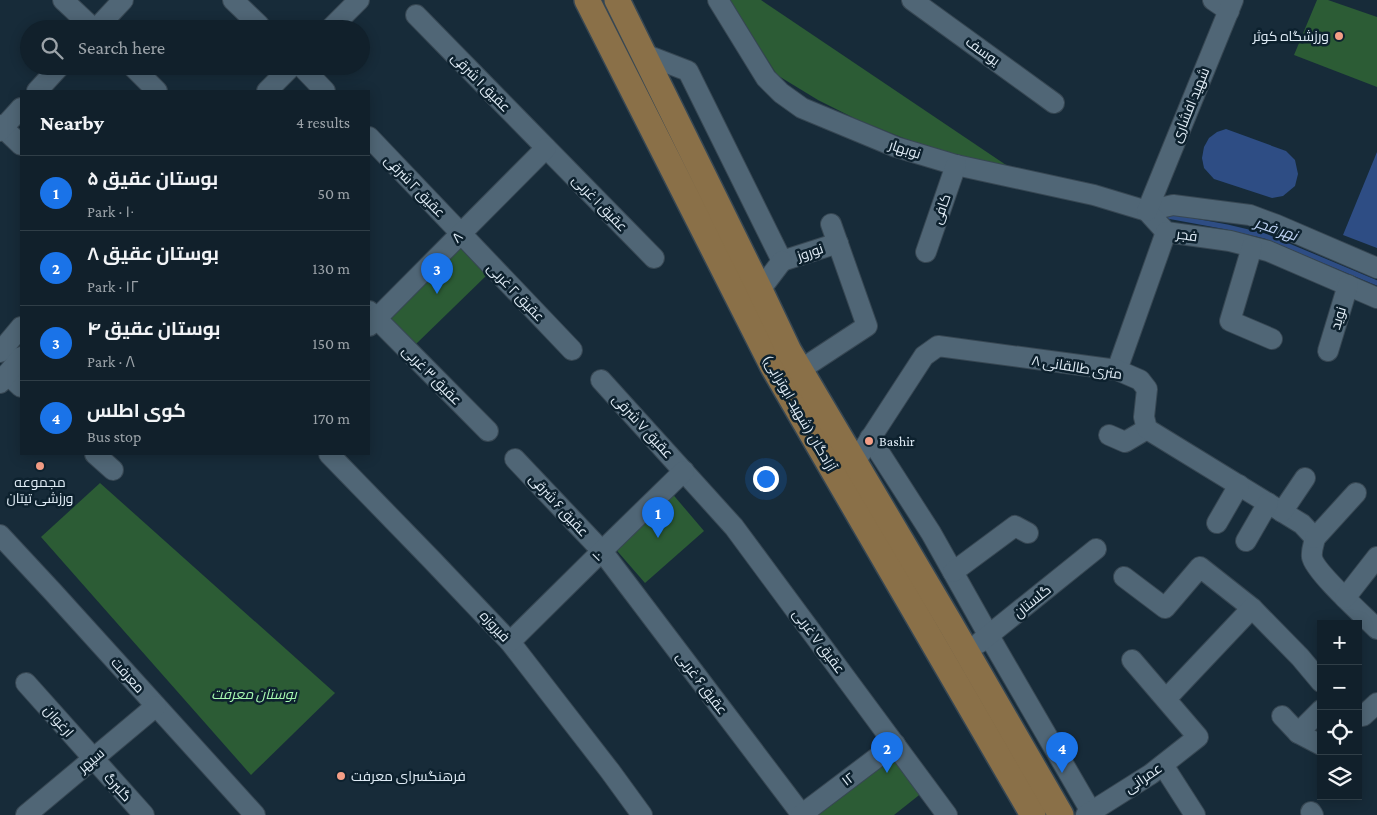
<!DOCTYPE html>
<meta charset="utf-8">
<style>
body{margin:0;font-family:"Crimson Pro",Cairo,serif;background:#1e2d37;color:#f1f3f6}
.controls{position:absolute;right:15px;bottom:15px;display:grid;overflow:hidden;border-radius:0px;box-shadow:0 2px 12px #0003}
.controls button{width:45px;height:45px;display:grid;place-items:center;padding:0;border:0;border-bottom:1px solid #303e47;background:#11202b;color:#f1f3f6;font:25px sans-serif}
.you{position:absolute;left:765px;top:478px;width:18px;height:18px;margin:-12px;border:4px solid #fff;border-radius:50%;background:#1a73e8;box-shadow:0 0 0 8px #1a73e833}
.badge{display:grid;place-items:center;width:32px;height:32px;border-radius:50%;background:#1a73e8;color:#fff;font-size:16px;font-weight:700}
.pin{position:absolute;translate:-50% -41px;filter:drop-shadow(0 1px 2px #0008)}
.pin::after{content:'';position:absolute;top:26px;width:18px;height:15px;background:inherit;clip-path:polygon(0 0,100% 0,50% 100%)}
.list{margin:0;padding:0;list-style:none}
h2{display:flex;justify-content:space-between;align-items:center;height:65px;margin:0;padding:0 20px;font-size:21px}
h2 small{font-size:16px;font-weight:400;color:#9ca3a9}
.list li{display:grid;grid-template-columns:32px 1fr auto;gap:15px;align-items:center;box-sizing:border-box;height:75px;padding:0 20px;border-top:1px solid #303e47}
.list b{display:block;font-size:19px;white-space:nowrap}
.list p{margin:0;font-size:16px;white-space:nowrap;color:#9ca3a9}
.list em{font-size:16px;font-style:normal;color:#9ca3a9}
.icon{flex:none;width:28px;height:28px;fill:none;stroke:currentColor;stroke-width:2;stroke-linecap:round;stroke-linejoin:round}
.map{position:relative;flex:none;width:1377px;height:815px;overflow:hidden}
.search{position:absolute;background:#11202b;box-shadow:0 2px 12px #0003;left:20px;top:20px;width:350px;height:55px;display:flex;align-items:center;gap:12px;box-sizing:border-box;padding:0 18px;border-radius:28px;color:#9ca3a9;font-size:19px}
.panel{position:absolute;background:#11202b;box-shadow:0 2px 12px #0003;left:20px;top:90px;width:350px;height:365px;border-radius:0px}
.map>svg:first-child{display:block}
</style>
<div class="map">
<svg width="1377" height="815" viewBox="0 0 1377 815">
<rect width="100%" height="100%" fill="#172b39"/>
<g fill="#2c5c35">
<polygon points="730,0 761,0 1012,169 933,150 856,119 818,100 777,75"/>
<polygon points="1317,0 1328,0 1377,17 1377,87 1294,55"/>
<polygon points="457,242 488,274 416,344 386,314"/>
<polygon points="100,483 335,693 251,775 41,537"/>
<polygon points="670,491 704,531 645,583 612,545"/>
<polygon points="892,754 923,792 894,815 815,815"/>
</g>
<g fill="#2e4d84">
<polygon points="1226,129 1286,151 1295,160 1298,174 1295,186 1283,196 1272,198 1214,179 1204,168 1202,158 1204,147 1209,138 1217,132"/>
<polygon points="1377,152 1377,248 1343,235"/>
</g>
<g fill="none" stroke-linecap="round" stroke-linejoin="round">
<polyline stroke="#2e4d84" stroke-width="5" points="1162,215 1227,227 1265,236 1377,283"/>
<g stroke="#374753" stroke-width="22">
<g id="minor">
<polyline points="63,0 94,29"/>
<polyline points="233,0 259,25"/>
<polyline points="718,0 766,78 781,93 802,108 896,147 956,165 1094,195 1147,211 1173,205 1250,215 1277,225 1377,268"/>
<polyline points="912,0 1054,103"/>
<polyline points="1213,0 1229,11"/>
<polyline points="416,15 654,258"/>
<polyline points="96,29 123,0"/>
<polyline points="330,29 359,0"/>
<polyline points="644,54 688,71 782,261"/>
<polyline points="132,66 157,91"/>
<polyline points="301,66 325,91"/>
<polyline points="37,91 60,66"/>
<polyline points="267,91 292,66"/>
<polyline points="0,125 21,145"/>
<polyline points="0,131 21,108"/>
<polyline points="369,137 572,350"/>
<polyline points="1147,211 1166,232 1230,241 1268,251 1377,298"/>
<polyline points="1147,211 1233,0"/>
<polyline points="1252,247 1230,321 1272,339"/>
<polyline points="926,252 956,165"/>
<polyline points="782,261 838,243"/>
<polyline points="760,290 782,261"/>
<polyline points="369,311 488,431"/>
<polyline points="369,326 546,148"/>
<polyline points="1328,351 1348,285"/>
<polyline points="0,352 21,327"/>
<polyline points="800,370 867,326 831,224"/>
<polyline points="1117,370 1166,232"/>
<polyline points="7,374 21,387"/>
<polyline points="601,380 734,527 947,815"/>
<polyline points="0,383 21,357"/>
<polyline points="1109,435 1125,442 1147,429"/>
<polyline points="870,438 931,533 989,636 1093,815"/>
<polyline points="95,454 113,470"/>
<polyline points="329,454 431,559 510,642 610,771 642,815"/>
<polyline points="515,459 602,551 802,815"/>
<path d="M855,462L924,356L938,346L1117,370L1140,380L1147,389L1144,417L1147,429L1302,524L1315,538C1314,544 1311,550 1312,557C1314,571 1365,617 1377,629"/>
<polyline points="1282,512 1305,478"/>
<polyline points="1217,523 1239,485"/>
<polyline points="0,535 53,592 255,815"/>
<polyline points="1315,538 1356,493"/>
<polyline points="1246,541 1268,503"/>
<polyline points="953,572 1015,526 1028,533"/>
<polyline points="1124,577 1165,608 1200,567 1252,608"/>
<polyline points="1345,598 1377,557"/>
<polyline points="510,642 602,551 684,471"/>
<polyline points="979,643 1096,549"/>
<polyline points="26,683 144,815"/>
<polyline points="1166,699 1252,608 1300,657 1321,682"/>
<polyline points="1282,716 1298,733 1321,745"/>
<polyline points="1358,716 1363,716 1377,703"/>
<polyline points="1298,733 1321,710"/>
<polyline points="1163,765 1195,815"/>
<polyline points="1311,812 1313,815"/>
<polyline points="26,815 156,706"/>
<polyline points="801,815 895,744"/>
<polyline points="1086,815 1151,774 1198,737 1132,660"/>
</g>
</g>
<g stroke="#374753" stroke-width="28">
<g id="major">
<polyline points="587,0 773,367 1033,815"/>
<polyline points="617,0 760,290 789,351 950,623 1061,815"/>
</g>
</g>
<use href="#minor" stroke="#506676" stroke-width="20"/>
<use href="#major" stroke="#8a7048" stroke-width="25"/>
</g>
<g fill="#f49e86" stroke="#0d212e" stroke-width="2">
<circle cx="1339" cy="36" r="5"/>
<circle cx="869" cy="441" r="5"/>
<circle cx="40" cy="466" r="5"/>
<circle cx="341" cy="776" r="5"/>
</g>
<g text-anchor="middle" dominant-baseline="central" stroke-width="5" stroke-linejoin="round" paint-order="stroke">
<g font-size="14" fill="#e0ecf6" stroke="#0d212e" text-anchor="start">
<text x="1329" y="36" text-anchor="end">ورزشگاه کوثر</text>
<text x="879" y="441">Bashir</text>
<text x="40" y="482" text-anchor="middle">مجموعه<tspan x="40" dy="16">ورزشی تیتان</tspan></text>
<text x="351" y="776">فرهنگسرای معرفت</text>
</g>
<g font-size="14" fill="#e0ecf6" stroke="#0d212e">
<text transform="translate(983 51) rotate(36)">یوسف</text>
<text transform="translate(481 82) rotate(45)">عقیق ۱ شرقی</text>
<text transform="translate(1190 105) rotate(-68)">شهید افشاری</text>
<text transform="translate(905 149) rotate(18)">نوبهار</text>
<text transform="translate(415 186) rotate(46)">عقیق ۲ شرقی</text>
<text transform="translate(600 203) rotate(46)">عقیق ۱ غربی</text>
<text transform="translate(941 209) rotate(-71)">کافی</text>
<text transform="translate(1187 235) rotate(8)">فجر</text>
<text transform="translate(457 237) rotate(-45)">۸</text>
<text transform="translate(810 252) rotate(-19)">نوروز</text>
<text transform="translate(516 292) rotate(46)">عقیق ۲ غربی</text>
<text transform="translate(1338 318) rotate(-73)">نوید</text>
<text transform="translate(1077 367) rotate(9)">۸ متری طالقانی</text>
<text transform="translate(432 375) rotate(45)">عقیق ۳ غربی</text>
<text transform="translate(800 413) rotate(60)">آزادگان (شهید ابوترابی)</text>
<text transform="translate(643 426) rotate(47)">عقیق ۷ شرقی</text>
<text transform="translate(559 505) rotate(47)">عقیق ۶ شرقی</text>
<text transform="translate(597 556) rotate(-45)">۱۰</text>
<text transform="translate(1032 601) rotate(-39)">گلستان</text>
<text transform="translate(495 626) rotate(47)">فیروزه</text>
<text transform="translate(819 641) rotate(53)">عقیق ۷ غربی</text>
<text transform="translate(128 675) rotate(48)">معرفت</text>
<text transform="translate(702 683) rotate(53)">عقیق ۶ غربی</text>
<text transform="translate(59 721) rotate(49)">ارغوان</text>
<text transform="translate(91 760) rotate(-40)">سپهر</text>
<text transform="translate(1143 778) rotate(-34)">عمرانی</text>
<text transform="translate(848 779) rotate(-37)">۱۲</text>
<text transform="translate(118 787) rotate(48)">گلبرگ</text>
</g>
<g font-size="14" font-style="italic" fill="#a8fcb3" stroke="#0d212e">
<text x="254" y="694">بوستان معرفت</text>
</g>
<g font-size="15" font-style="italic" fill="#bfd3f4" stroke="#0d212e">
<text transform="translate(1276 229) rotate(19)">نهر فجر</text>
</g>
</g>
</svg>
<div class="controls">
<button>+</button>
<button>−</button>
<button><svg class="icon" aria-label="locate" viewBox="0 0 24 24"><circle cx="12" cy="12" r="6"/><path d="M12 2v4M12 18v4M2 12h4M18 12h4"/></svg></button>
<button><svg class="icon" aria-label="layers" viewBox="0 0 24 24"><path d="M12 4l9 5-9 5-9-5zM3 14l9 5 9-5"/></svg></button>
</div>
<div class="you"></div>
<div class="pin badge" style="left:658px;top:538px">1</div>
<div class="pin badge" style="left:887px;top:773px">2</div>
<div class="pin badge" style="left:437px;top:294px">3</div>
<div class="pin badge" style="left:1062px;top:773px">4</div>
<div class="search"><svg class="icon" aria-label="search" viewBox="0 0 24 24"><circle cx="10" cy="10" r="6"/><path d="M15 15l6 6"/></svg>Search here</div>
<section class="panel">
<h2>Nearby<small>4 results</small></h2>
<ul class="list">
<li><span class="badge">1</span><div><b>بوستان عقیق ۵</b><p>Park · ۱۰</p></div><em>50 m</em></li>
<li><span class="badge">2</span><div><b>بوستان عقیق ۸</b><p>Park · ۱۲</p></div><em>130 m</em></li>
<li><span class="badge">3</span><div><b>بوستان عقیق ۴</b><p>Park · ۸</p></div><em>150 m</em></li>
<li><span class="badge">4</span><div><b>کوی اطلس</b><p>Bus stop</p></div><em>170 m</em></li>
</ul>
</section>
</div>
